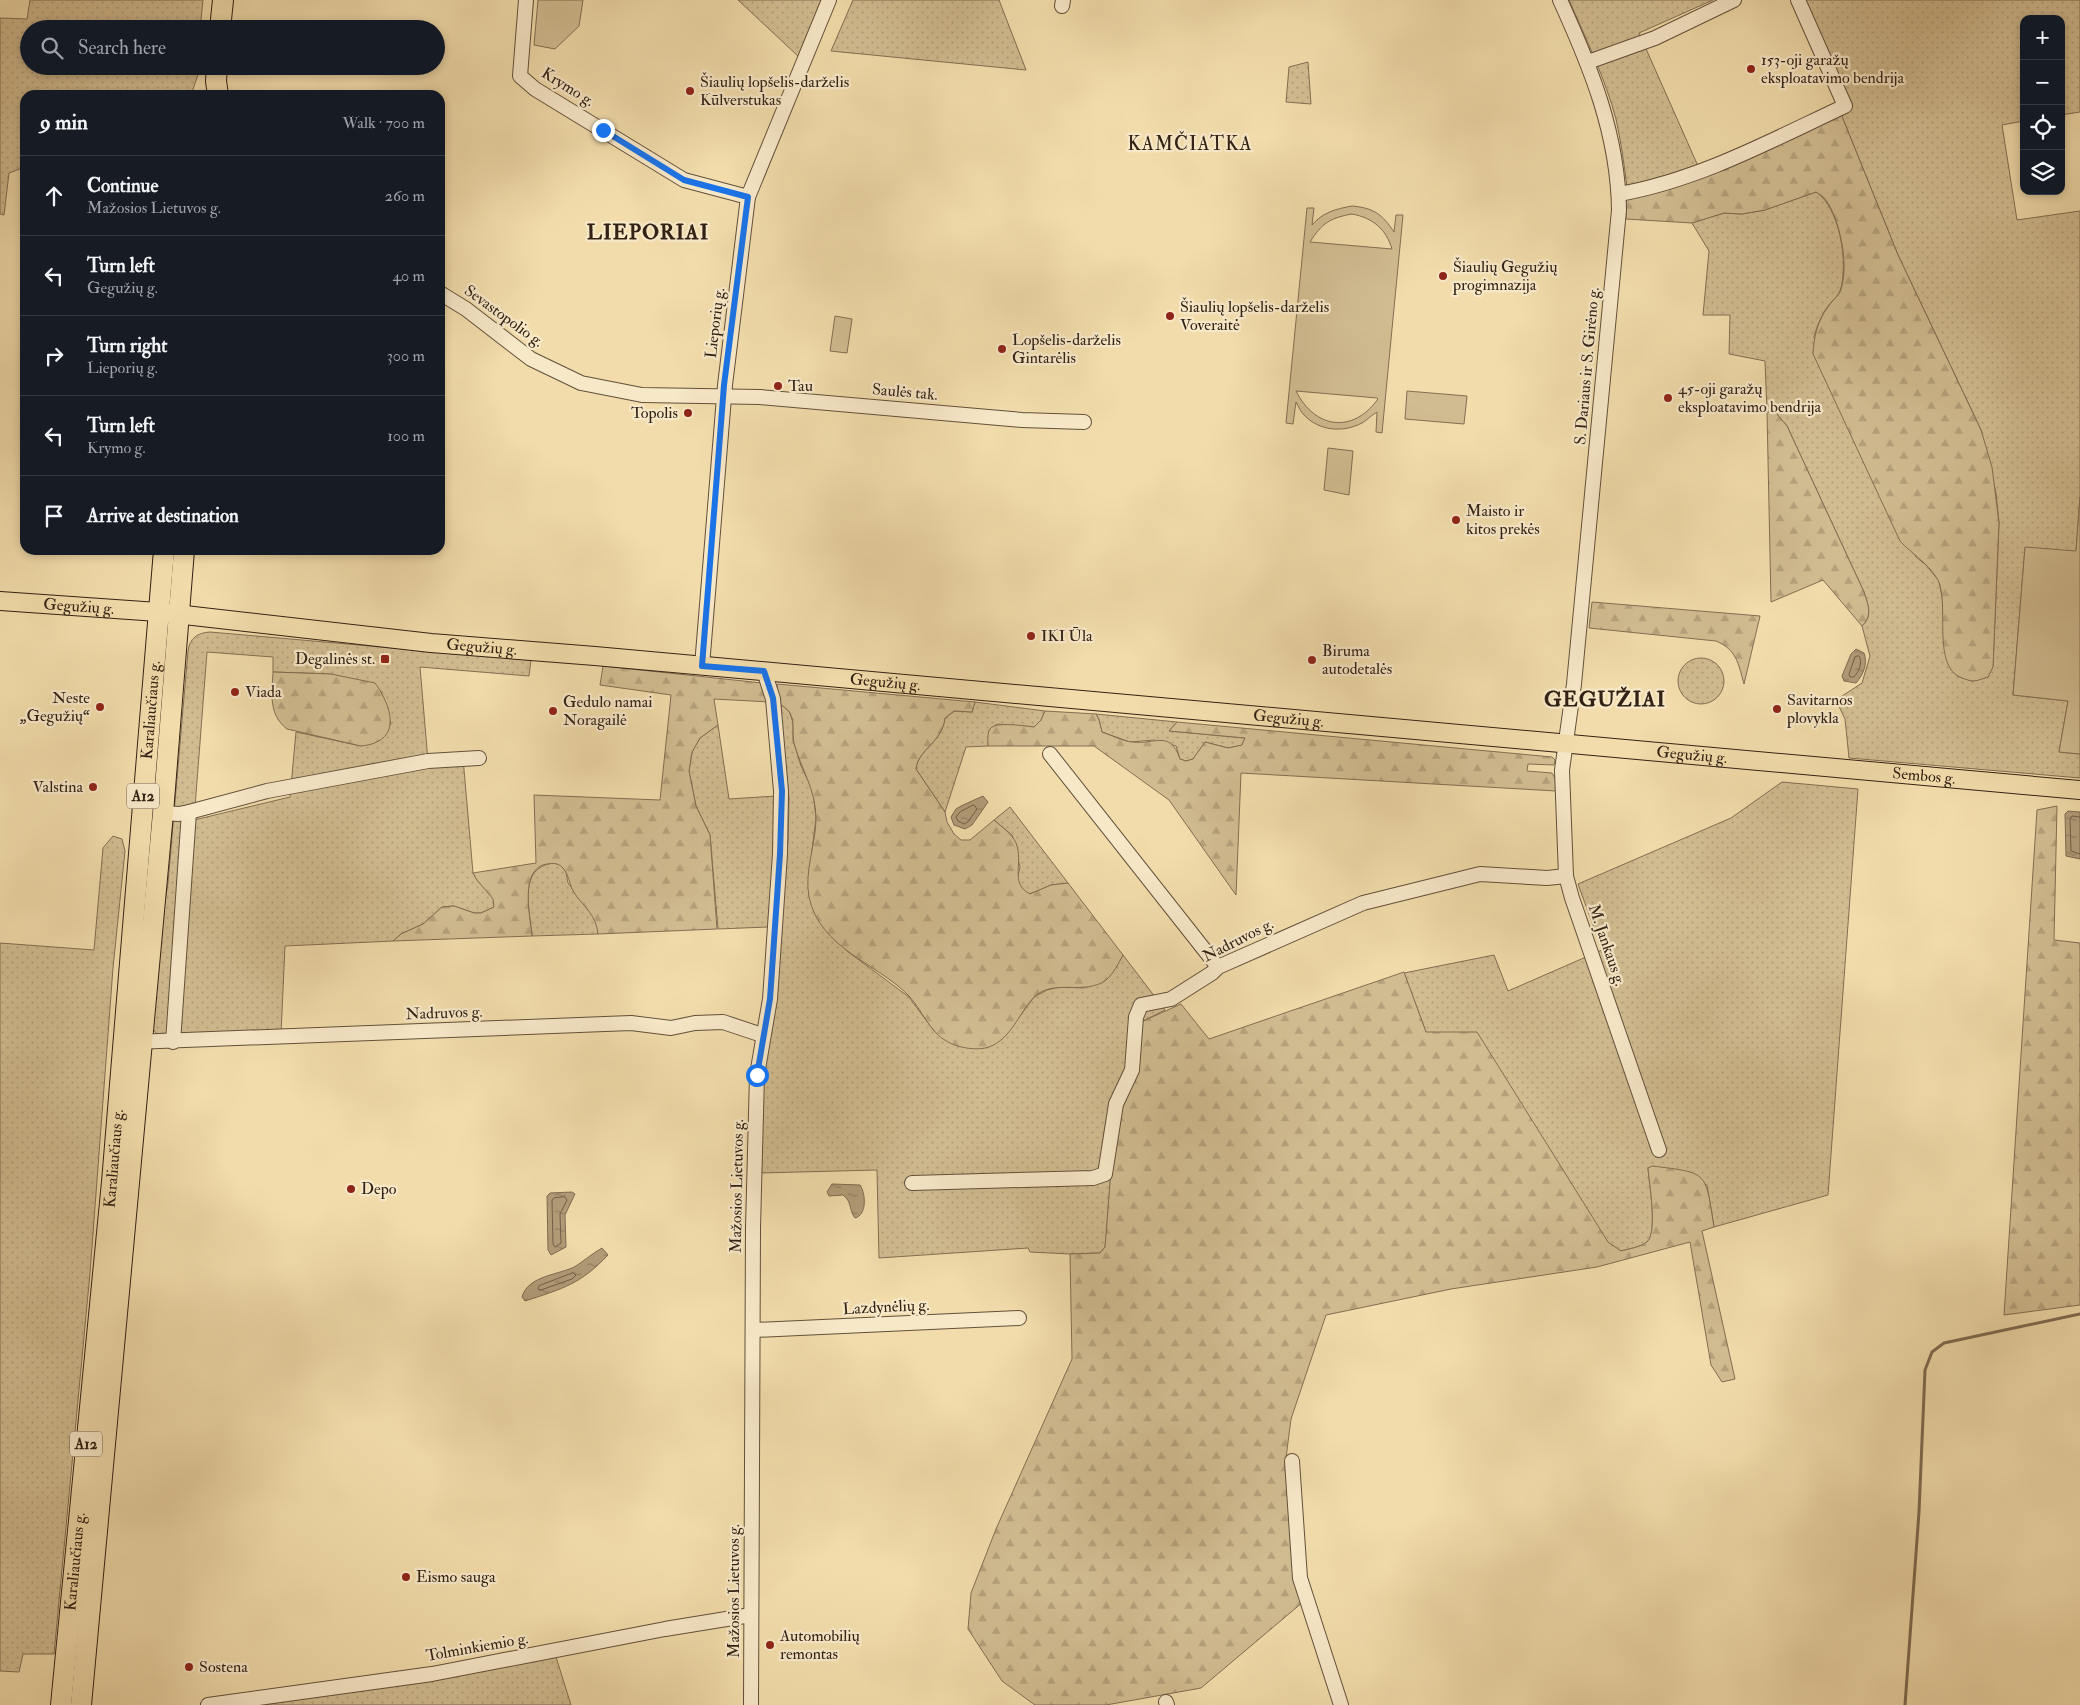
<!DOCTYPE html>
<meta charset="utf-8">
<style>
body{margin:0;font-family:"IM FELL Double Pica",serif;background:#20242c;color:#f1f3f6}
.controls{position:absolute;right:15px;top:15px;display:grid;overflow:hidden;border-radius:10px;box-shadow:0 2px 8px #0003}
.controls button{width:45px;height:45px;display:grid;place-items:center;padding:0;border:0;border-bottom:1px solid #363941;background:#171b24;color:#f1f3f6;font:25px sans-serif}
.stop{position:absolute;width:15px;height:15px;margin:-11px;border:4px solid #1a73e8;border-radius:50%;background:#fff}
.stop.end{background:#1a73e8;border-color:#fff;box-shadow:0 1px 5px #0008}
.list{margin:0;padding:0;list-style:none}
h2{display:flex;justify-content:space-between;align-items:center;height:65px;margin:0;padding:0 20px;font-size:21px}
h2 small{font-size:16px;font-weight:400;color:#9ea1a6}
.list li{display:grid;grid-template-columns:32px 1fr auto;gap:15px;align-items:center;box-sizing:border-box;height:80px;padding:0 20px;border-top:1px solid #363941}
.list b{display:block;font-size:19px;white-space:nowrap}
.list p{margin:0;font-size:16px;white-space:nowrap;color:#9ea1a6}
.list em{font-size:16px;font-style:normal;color:#9ea1a6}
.icon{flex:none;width:28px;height:28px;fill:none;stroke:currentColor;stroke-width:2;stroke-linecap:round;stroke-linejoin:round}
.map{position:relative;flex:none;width:2080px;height:1705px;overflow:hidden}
.search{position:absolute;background:#171b24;box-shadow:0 2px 8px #0003;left:20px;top:20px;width:425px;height:55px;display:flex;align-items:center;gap:12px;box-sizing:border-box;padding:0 18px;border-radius:28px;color:#9ea1a6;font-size:19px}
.panel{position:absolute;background:#171b24;box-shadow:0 2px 8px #0003;left:20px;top:90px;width:425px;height:465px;border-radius:15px}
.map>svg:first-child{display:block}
</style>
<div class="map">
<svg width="2080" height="1705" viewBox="0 0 2080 1705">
<defs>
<pattern id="grass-dots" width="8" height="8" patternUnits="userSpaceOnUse" patternTransform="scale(1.25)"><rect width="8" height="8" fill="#d1bc91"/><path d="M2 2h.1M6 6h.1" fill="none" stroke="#b4a17c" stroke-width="1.8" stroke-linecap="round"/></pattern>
<pattern id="forest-firs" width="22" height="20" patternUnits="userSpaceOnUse" patternTransform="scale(1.25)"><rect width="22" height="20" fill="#d1bc91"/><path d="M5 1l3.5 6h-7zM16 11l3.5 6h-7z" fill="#b4a17c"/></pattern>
<pattern id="water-ripples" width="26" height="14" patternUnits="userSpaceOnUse" patternTransform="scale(1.25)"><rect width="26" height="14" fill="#b19c78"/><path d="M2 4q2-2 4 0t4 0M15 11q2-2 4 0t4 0" fill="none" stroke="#917f61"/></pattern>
</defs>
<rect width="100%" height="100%" fill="#f2dcab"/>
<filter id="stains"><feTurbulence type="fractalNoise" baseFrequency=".004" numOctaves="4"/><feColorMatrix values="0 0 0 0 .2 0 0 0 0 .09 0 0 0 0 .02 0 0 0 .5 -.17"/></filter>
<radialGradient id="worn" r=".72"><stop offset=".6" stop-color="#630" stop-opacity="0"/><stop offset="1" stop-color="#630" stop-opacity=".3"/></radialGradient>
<g fill="url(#grass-dots)" stroke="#826e52" fill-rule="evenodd">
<polygon points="30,0 203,0 200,29 29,29 29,66 201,66 191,95 25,95 25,167 9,173 4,215 0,214 0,18 27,19"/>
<polygon points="738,0 824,0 799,57"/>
<polygon points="853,0 999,0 1026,70 831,51"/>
<path d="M1569,0H1713L1639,33L1698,166L1627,187C1624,164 1621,141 1616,119C1605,78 1586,39 1569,0Z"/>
<path d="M1803,0H2080V112L2061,115V19H2024V121L2002,125L2017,220L2080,211V497L2076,552L2025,548L2013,695L2068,701L2059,752L2080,754V778L1849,758L1845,719L1836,700L1862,683L1870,656L1862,626C1873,615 1868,605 1864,592L1787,426L1776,413L1767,412L1765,361L1729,354L1730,315H1703L1709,251L1692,223L1724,213L1742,214L1765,210L1816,192C1840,207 1849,265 1840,291C1838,296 1832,301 1828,306C1821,316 1817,326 1814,337L1916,557L1926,565L1939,581L1957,676L1972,681L1988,677L1993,666L1999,523L1996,493L1981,430L1898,255L1841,114L1851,108Z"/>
<polygon points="1308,62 1311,104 1286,102 1289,67"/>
<path d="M210,632L531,660L529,676L420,667L428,761L463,758L473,873L477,880L494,899V907L481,913H474L454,906L442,907L423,924L401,934L393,941L285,946L281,1034L164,1037L157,1034L153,1029L154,970L168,883L188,651C190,638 197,633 210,632ZM207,652L273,657V672L331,674L381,691L391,724L361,746L296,732L290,797L194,820Z"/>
<circle cx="1701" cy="681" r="23"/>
<path d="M975,702L1045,711L1041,720L1034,727L997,724L989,730L988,746L966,747L945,812L916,769C918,749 942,743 945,718L954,711L972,712Z"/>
<polygon points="779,703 789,711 793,722 793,740 801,766 813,791 816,818 810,867 809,897 847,951 909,997 934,1031 1006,1035 1034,997 1047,990 1059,987 1084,988 1113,972 1123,955 1165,1010 1141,1022 1112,1157 1106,1240 1105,1247 1100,1253 1070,1254 1030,1252 1028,1248 879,1258 877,1170 760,1173 761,1087 788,842 789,798"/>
<polygon points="1096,714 1177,722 1169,731 1245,738 1243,745 1228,748 1205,742 1193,759 1186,761 1180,759 1176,746 1154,740 1130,742 1102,732 1099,720"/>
<polygon points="718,725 729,799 776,796 775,845 768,927 718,929 710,835 696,806 689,771 692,752 700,738"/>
<path d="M1782,782L1858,789L1828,1195L1714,1227L1707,1185L1648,1168C1649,1183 1658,1233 1647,1242C1641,1247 1628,1249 1621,1251L1607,1242L1426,1032L1404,973L1494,955L1508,991L1602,950L1578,884L1731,818Z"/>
<polygon points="1010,807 1068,883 1051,885 1030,894 1022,890 1017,881 1020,867 1012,835 994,820"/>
<polygon points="113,836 122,839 125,851 113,968 90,1273 54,1654 23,1654 19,1672 0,1671 0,943 94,950 103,848"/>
<path d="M553,863L561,865L566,872L568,883L593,914L597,923L598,934L532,936C530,910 517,868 553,863Z"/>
<polygon points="556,1657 571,1705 261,1705 396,1685"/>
</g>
<g fill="url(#forest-firs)" stroke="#826e52">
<path d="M1841,114L1898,255L1981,430L1992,467L1999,523L1993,667L1988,677C1984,678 1978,681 1973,681C1970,681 1965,679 1962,678C1931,667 1950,604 1938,580C1929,564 1912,554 1900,541L1813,354C1814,336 1817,322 1828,307C1831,302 1837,297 1840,292C1850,268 1840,218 1825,199C1823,196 1819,194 1816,192L1765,210L1742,214L1724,213L1692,223L1626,219V196L1662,191L1676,187Z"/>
<path d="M1767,412L1776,413L1787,426L1864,592C1868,605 1873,615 1862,626L1823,580L1771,602Z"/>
<path d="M1592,602L1760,616L1744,684C1738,663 1737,650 1716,641L1589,628Z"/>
<path d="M603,666L762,683L770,702L714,699L718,725L700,738L692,752L689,771L696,806L710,835L717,929L598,934C596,915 585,908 575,894C569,886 569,873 562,867C558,863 553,863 547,864C519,868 530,916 532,936L393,941L401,934L423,924L442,907L454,906L474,913H481L494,907L493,899L477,880L473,873L536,863L534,795L660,800L671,695L600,685Z"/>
<path d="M273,672L331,674L375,683C393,708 402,742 361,746L287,729C268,714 272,694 273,672Z"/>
<path d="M777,684L975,702L972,712L954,711L945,718C942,743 918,749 916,769L945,812L947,822L954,834L961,840H970L994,820C1002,827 1012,834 1016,843C1024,863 1009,883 1030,894L1051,885L1068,883L1123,955C1118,964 1114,973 1106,980C1085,996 1054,978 1034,997C1019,1013 1011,1039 989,1047C978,1051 958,1048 948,1042C930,1033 922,1010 909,996C877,963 820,949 809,897C804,871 816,844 816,818C816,790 801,769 794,743C792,733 795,722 790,713C788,709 782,706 779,703Z"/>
<path d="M1045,711L1096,714L1099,720L1102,732C1111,735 1122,741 1132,742C1155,745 1170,729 1180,759L1186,761L1193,759L1205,742L1228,748L1242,745L1245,738L1169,731L1177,722L1552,757L1555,760L1554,765L1528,764L1527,771L1552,773L1557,782L1556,791L1241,773L1236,895L1169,800L1094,746H988C988,741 987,733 990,729C995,721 1025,726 1034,727L1041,720Z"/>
<polygon points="2057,806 2054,940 2080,943 2080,1305 2004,1315 2037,810"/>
<path d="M1404,972L1426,1032H1477L1608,1242L1621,1251C1628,1249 1641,1247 1647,1242C1658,1232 1649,1183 1648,1168L1652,1166C1709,1173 1705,1171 1714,1227L1702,1231L1735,1379L1722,1382L1711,1365L1690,1242L1597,1267L1451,1289L1326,1315L1291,1419L1286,1458L1303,1602L1201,1688L1106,1705H1035L1002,1681L968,1629L971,1593L996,1529L1072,1359L1070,1254L1100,1253L1105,1247L1112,1157L1141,1022L1181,1004L1209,1039Z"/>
</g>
<g fill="#d1bc91" stroke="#826e52" fill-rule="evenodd">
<polygon points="538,0 583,0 579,26 555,49 534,45"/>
<path d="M1352,206C1374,208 1382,214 1394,232L1396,215H1403L1382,433L1376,432L1377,412C1372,415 1367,420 1362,423C1343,433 1319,431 1304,415C1301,412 1298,406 1296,402L1293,424L1286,423L1307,208H1314L1312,225C1323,212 1336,209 1352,206ZM1352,214C1373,218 1386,229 1392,249L1310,242C1322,223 1330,218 1352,214ZM1296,391L1377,398L1378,399C1353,434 1315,429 1296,391Z"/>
<polygon points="835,316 852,319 847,353 830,351"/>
<polygon points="1407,391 1467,396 1464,424 1405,419"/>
<polygon points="1328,448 1353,451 1349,495 1324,490"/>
<polygon points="2080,497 2080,754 2059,752 2068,701 2013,695 2025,547 2076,551"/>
</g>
<g fill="url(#water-ripples)" stroke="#7e6b50">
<path d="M1856,649L1864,653C1868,664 1863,675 1856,683L1844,681L1842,676L1851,654Z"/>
<polygon points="983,796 988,802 972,825 965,829 954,825 951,817 956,809 961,806"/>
<polygon points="2068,811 2080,812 2080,859 2066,856 2065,814"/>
<path d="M832,1184L860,1185C866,1194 867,1215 855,1218C849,1211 852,1201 843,1195L829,1196L827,1192Z"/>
<polygon points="572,1192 575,1194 565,1215 566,1247 551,1255 548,1250 547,1196 550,1193"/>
<path d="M602,1248L608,1255C581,1284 562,1289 525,1301L522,1297C528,1275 560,1275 576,1266C585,1260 593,1253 602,1248Z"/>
</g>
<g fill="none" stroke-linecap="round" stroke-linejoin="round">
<g stroke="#725e46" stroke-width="1">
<path d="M1859,656C1863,663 1859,671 1854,677H1850L1849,674L1855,657Z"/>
<polygon points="974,805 977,809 968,822 964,824 958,821 956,817 960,812"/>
<polyline points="2080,817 2072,816 2070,819 2071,851 2080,854"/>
<polygon points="565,1197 567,1200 560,1214 561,1243 555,1247 553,1244 552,1200 554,1198"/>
<polygon points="573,1273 576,1275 572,1279 541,1290 538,1289 539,1286"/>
</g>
<polyline stroke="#7e6b50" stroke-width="3" points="1905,1705 1919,1512 1925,1370 1932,1352 1944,1343 2080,1314"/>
<g stroke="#62503a" stroke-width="16">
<g id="minor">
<polyline points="526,0 520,76 535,89 684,180 748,197"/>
<path d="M1560,0C1591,68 1618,134 1619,210L1574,684L1562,770L1566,876L1572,898L1659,1150"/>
<polyline points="1062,6 1063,0"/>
<polyline points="1588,62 1655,38 1734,0"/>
<path d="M1619,194C1699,180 1772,140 1845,106L1798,0"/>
<polyline points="440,293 466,309 531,359 581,383 642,395 760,397 1022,420 1084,422"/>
<polyline points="702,666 725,385 748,197 829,0"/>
<polyline points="1050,754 1218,967"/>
<polyline points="163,813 179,814 189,812 267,791 428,761 479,758"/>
<polyline points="134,1042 631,1023 671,1028 695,1023 723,1022 762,1035"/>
<polyline points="173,1042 189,812"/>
<polyline points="912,1183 1093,1178 1105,1174 1116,1104 1132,1070 1136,1017 1141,1005 1171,999 1212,973 1218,967 1363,903 1480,874 1547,878 1566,876"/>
<polyline points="754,1330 1019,1318"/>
<polyline points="1292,1461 1300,1578 1341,1705"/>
<polyline points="1166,1702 1167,1705"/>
<polyline points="208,1705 432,1674 665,1629 751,1615"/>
<polyline points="751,1705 753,1228 757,1075 770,999 780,854 781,791 773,699 764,671"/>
</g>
</g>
<g stroke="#322114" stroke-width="20">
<g id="major">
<path id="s1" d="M0,601L158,612L431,643L595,656L2080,790"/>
</g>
</g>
<g stroke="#322114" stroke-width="22">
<g id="highway">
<polyline points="220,29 223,0"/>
<polyline points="217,66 216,81 218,95"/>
<path id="s2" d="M61,1705L112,1182L164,550"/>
<polyline points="81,1705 163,813 184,550"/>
</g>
</g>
<use href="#minor" stroke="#f7e8c8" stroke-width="14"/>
<use href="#major" stroke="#f2dcab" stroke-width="18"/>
<use href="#highway" stroke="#f2dcab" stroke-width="20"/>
</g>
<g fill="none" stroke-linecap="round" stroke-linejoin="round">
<polyline stroke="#1a73e8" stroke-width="6" points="603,130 684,180 748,197 724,385 702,666 764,671 773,698 782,791 780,854 770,999 757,1075"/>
</g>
<g fill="#8f2418" stroke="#f7e8c8" stroke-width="2">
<circle cx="1751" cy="69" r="5"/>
<circle cx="690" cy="91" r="5"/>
<circle cx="1443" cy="276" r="5"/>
<circle cx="1170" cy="316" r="5"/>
<circle cx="1002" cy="349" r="5"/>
<circle cx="778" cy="386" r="5"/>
<circle cx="1668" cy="398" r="5"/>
<circle cx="688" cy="413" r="5"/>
<circle cx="1456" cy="520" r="5"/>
<circle cx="1031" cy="636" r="5"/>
<rect x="380" y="654" width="10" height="10" rx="2.5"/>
<circle cx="1312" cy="660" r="5"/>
<circle cx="235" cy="692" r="5"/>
<circle cx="100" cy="707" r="5"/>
<circle cx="1777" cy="709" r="5"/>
<circle cx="553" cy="711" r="5"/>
<circle cx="93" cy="787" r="5"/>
<circle cx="351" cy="1189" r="5"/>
<circle cx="406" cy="1577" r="5"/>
<circle cx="770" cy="1645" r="5"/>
<circle cx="189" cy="1667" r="5"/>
</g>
<g text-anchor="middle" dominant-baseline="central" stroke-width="4.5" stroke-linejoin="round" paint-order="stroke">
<g fill="#f7e8c8" stroke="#6d5d4a" stroke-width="1">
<rect x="127" y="783.5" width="32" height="25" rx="4"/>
<rect x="70" y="1431.5" width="32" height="25" rx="4"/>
</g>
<g font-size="15" font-weight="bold" fill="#322114">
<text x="143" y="796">A12</text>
<text x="86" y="1444">A12</text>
</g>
<g font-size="16" fill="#322114" stroke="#f7e8c8" text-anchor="start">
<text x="1761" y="60">153-oji garažų<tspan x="1761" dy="18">eksploatavimo bendrija</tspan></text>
<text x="700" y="82">Šiaulių lopšelis-darželis<tspan x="700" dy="18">Kūlverstukas</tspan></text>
<text x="1453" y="267">Šiaulių Gegužių<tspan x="1453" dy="18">progimnazija</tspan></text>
<text x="1180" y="307">Šiaulių lopšelis-darželis<tspan x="1180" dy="18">Voveraitė</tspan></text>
<text x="1012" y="340">Lopšelis-darželis<tspan x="1012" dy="18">Gintarėlis</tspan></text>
<text x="788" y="386">Tau</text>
<text x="1678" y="389">45-oji garažų<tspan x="1678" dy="18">eksploatavimo bendrija</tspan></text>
<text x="678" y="413" text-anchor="end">Topolis</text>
<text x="1466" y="511">Maisto ir<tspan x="1466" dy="18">kitos prekės</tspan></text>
<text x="1041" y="636">IKI Ūla</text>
<text x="1322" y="651">Biruma<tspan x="1322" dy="18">autodetalės</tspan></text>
<text x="375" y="659" text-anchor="end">Degalinės st.</text>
<text x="245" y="692">Viada</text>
<text x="90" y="698" text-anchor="end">Neste<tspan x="90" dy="18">„Gegužių“</tspan></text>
<text x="1787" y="700">Savitarnos<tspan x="1787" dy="18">plovykla</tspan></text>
<text x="563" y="702">Gedulo namai<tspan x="563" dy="18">Noragailė</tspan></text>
<text x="83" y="787" text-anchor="end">Valstina</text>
<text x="361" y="1189">Depo</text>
<text x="416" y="1577">Eismo sauga</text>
<text x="780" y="1636">Automobilių<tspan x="780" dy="18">remontas</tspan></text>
<text x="199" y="1667">Sostena</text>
</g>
<g font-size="16" fill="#322114" stroke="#f7e8c8">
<text transform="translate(568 87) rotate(32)">Krymo g.</text>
<text transform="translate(504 316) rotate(36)">Sevastopolio g.</text>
<text transform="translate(715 323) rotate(-83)">Lieporių g.</text>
<text transform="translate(1587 366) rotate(-85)">S. Dariaus ir S. Girėno g.</text>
<text transform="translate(905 392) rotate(5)">Saulės tak.</text>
<text stroke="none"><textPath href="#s1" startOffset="79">Gegužių g.</textPath></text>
<text stroke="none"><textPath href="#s1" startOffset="484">Gegužių g.</textPath></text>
<text stroke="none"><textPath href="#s1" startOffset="889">Gegužių g.</textPath></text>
<text stroke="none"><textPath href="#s2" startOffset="999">Karaliaučiaus g.</textPath></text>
<text stroke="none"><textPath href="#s1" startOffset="1294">Gegužių g.</textPath></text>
<text stroke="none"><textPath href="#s1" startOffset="1699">Gegužių g.</textPath></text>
<text stroke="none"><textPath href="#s1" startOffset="1932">Sembos g.</textPath></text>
<text transform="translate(1238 940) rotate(-27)">Nadruvos g.</text>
<text transform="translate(1607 945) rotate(71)">M. Jankaus g.</text>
<text transform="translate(444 1013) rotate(-2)">Nadruvos g.</text>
<text stroke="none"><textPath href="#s2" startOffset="549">Karaliaučiaus g.</textPath></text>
<text transform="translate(737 1186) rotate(-89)">Mažosios Lietuvos g.</text>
<text transform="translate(886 1307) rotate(-3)">Lazdynėlių g.</text>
<text stroke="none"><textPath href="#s2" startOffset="144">Karaliaučiaus g.</textPath></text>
<text transform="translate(734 1591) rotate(-90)">Mažosios Lietuvos g.</text>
<text transform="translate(477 1647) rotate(-10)">Tolminkiemio g.</text>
</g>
<g font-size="19" letter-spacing="1" fill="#322114" stroke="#f7e8c8">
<text x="1190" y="144">KAMČIATKA</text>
</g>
<g font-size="21" font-weight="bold" letter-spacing="1" fill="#322114" stroke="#f7e8c8">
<text x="648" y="232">LIEPORIAI</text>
<text x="1605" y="699">GEGUŽIAI</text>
</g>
</g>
<rect width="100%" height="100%" filter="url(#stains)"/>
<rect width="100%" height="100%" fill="url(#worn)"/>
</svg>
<div class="controls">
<button>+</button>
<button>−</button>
<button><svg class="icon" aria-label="locate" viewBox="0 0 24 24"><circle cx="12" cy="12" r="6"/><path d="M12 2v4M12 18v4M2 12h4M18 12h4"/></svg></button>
<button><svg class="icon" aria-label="layers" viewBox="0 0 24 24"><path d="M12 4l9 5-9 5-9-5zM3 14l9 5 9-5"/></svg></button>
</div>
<div class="stop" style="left:757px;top:1075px"></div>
<div class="stop end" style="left:603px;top:130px"></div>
<div class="search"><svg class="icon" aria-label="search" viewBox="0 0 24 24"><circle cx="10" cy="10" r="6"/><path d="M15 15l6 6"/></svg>Search here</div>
<section class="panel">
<h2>9 min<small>Walk · 700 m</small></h2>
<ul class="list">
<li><svg class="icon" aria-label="ahead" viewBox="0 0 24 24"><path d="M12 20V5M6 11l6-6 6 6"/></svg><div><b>Continue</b><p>Mažosios Lietuvos g.</p></div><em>260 m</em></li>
<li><svg class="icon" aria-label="left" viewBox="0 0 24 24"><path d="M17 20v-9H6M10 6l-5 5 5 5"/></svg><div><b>Turn left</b><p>Gegužių g.</p></div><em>40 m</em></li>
<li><svg class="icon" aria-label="right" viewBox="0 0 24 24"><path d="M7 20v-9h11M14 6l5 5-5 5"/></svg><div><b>Turn right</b><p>Lieporių g.</p></div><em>300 m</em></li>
<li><svg class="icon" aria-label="left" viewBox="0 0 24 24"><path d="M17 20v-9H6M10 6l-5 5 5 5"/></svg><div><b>Turn left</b><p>Krymo g.</p></div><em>100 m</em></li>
<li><svg class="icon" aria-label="arrive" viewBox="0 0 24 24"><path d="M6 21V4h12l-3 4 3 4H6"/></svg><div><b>Arrive at destination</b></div></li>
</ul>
</section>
</div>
